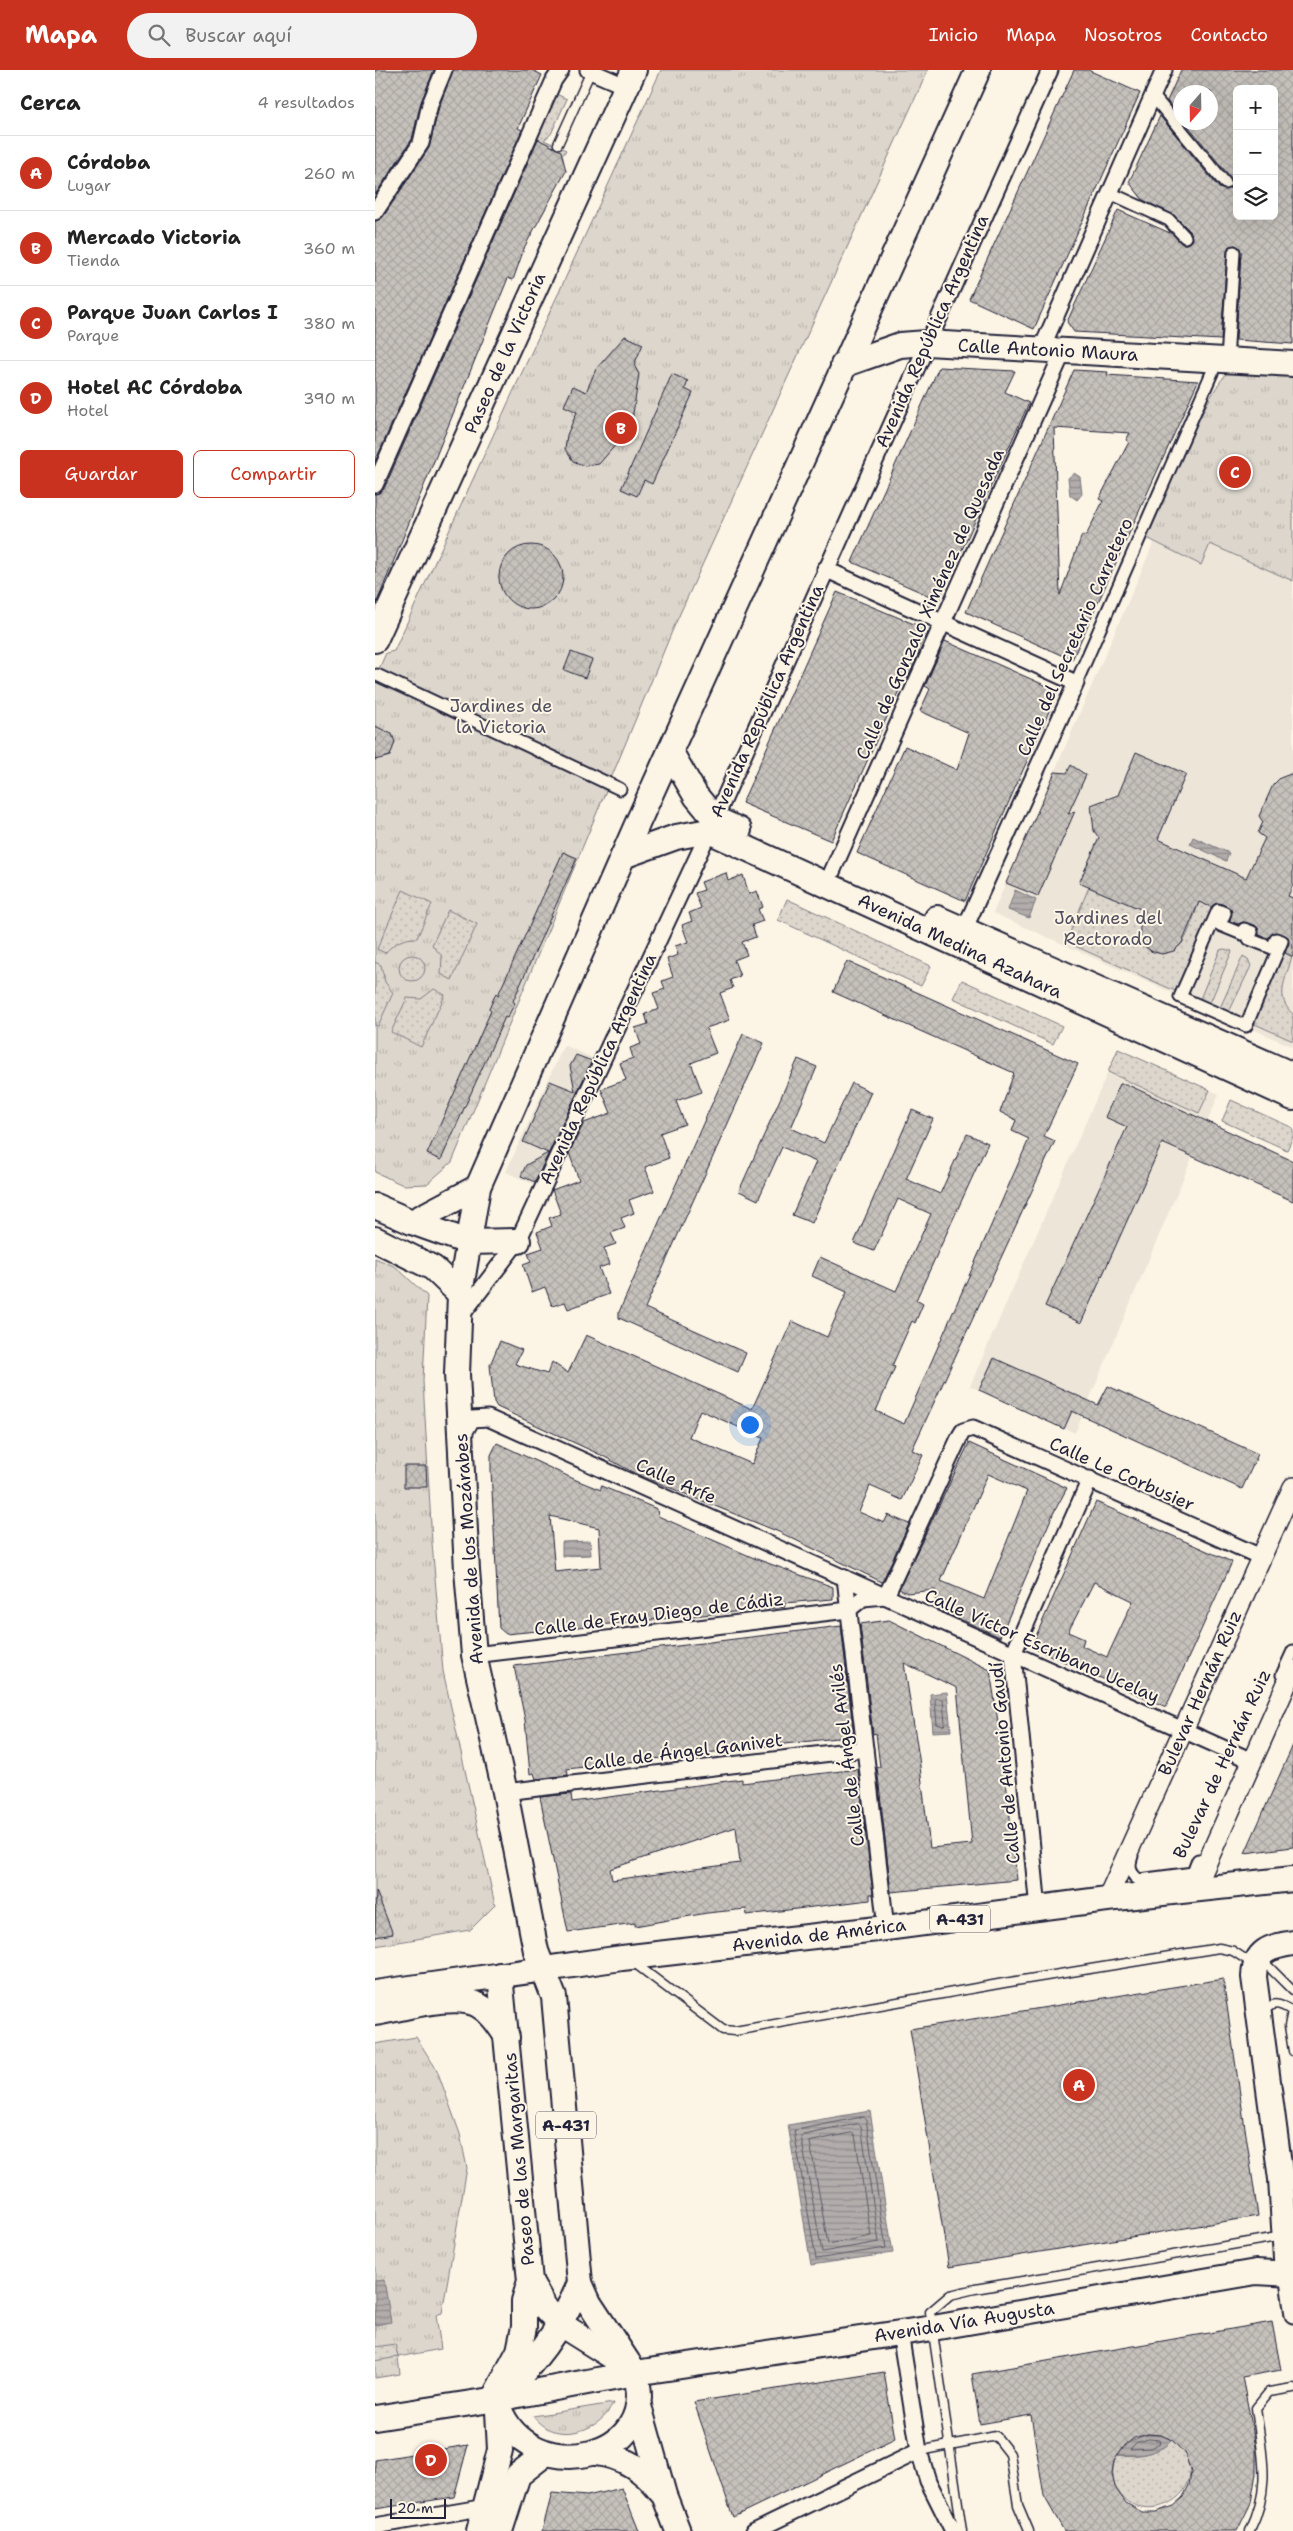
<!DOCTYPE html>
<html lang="es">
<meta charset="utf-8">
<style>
body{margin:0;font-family:"Shantell Sans",sans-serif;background:#f2f2f2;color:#222}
.controls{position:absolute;right:15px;top:15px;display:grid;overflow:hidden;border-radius:8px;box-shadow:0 5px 20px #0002}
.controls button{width:45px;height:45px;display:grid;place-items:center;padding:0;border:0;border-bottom:1px solid #e0e0e0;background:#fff;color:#222;font:25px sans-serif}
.compass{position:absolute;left:798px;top:15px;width:45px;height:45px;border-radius:50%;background:#fff;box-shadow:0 5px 20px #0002;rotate:200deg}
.scale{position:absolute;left:15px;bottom:12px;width:56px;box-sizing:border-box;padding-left:5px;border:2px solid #22223b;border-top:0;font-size:14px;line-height:18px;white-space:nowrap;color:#22223b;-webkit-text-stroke:4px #fcf5e5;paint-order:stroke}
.you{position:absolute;left:374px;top:1354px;width:18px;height:18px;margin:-12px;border:4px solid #fff;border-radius:50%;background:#1a73e8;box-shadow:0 0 0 8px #1a73e833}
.badge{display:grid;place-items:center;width:32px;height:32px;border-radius:50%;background:#c8321e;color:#fff;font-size:16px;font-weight:700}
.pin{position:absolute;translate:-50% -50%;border:2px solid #fff;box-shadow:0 1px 5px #0006}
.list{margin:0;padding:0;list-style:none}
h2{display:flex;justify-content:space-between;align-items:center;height:65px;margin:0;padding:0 20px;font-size:21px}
h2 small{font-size:16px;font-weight:400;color:#767676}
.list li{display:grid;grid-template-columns:32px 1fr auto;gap:15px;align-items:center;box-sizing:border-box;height:75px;padding:0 20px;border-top:1px solid #e0e0e0}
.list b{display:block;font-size:19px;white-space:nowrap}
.list p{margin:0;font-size:16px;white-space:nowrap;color:#767676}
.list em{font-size:16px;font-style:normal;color:#767676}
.actions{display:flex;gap:10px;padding:15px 20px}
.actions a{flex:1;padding:11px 0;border:1px solid #c8321e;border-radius:8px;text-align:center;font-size:18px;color:#c8321e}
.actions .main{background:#c8321e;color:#fff}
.icon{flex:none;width:28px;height:28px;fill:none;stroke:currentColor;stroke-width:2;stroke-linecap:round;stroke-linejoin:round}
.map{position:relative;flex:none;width:918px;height:2461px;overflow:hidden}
header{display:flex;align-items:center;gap:30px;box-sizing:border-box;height:70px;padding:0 25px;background:#c8321e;color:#fff}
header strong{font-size:24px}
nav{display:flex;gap:28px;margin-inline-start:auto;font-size:18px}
.search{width:350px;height:45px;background:#f2f2f2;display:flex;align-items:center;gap:12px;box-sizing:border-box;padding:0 18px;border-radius:28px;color:#767676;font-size:19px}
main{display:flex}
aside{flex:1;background:#fff}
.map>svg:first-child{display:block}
</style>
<header>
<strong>Mapa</strong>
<div class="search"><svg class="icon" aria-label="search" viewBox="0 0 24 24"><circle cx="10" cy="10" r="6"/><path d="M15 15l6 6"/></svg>Buscar aquí</div>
<nav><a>Inicio</a><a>Mapa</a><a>Nosotros</a><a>Contacto</a></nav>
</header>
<main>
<aside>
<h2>Cerca<small>4 resultados</small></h2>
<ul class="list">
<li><span class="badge">A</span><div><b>Córdoba</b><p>Lugar</p></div><em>260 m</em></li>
<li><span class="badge">B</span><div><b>Mercado Victoria</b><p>Tienda</p></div><em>360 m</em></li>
<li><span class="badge">C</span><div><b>Parque Juan Carlos I</b><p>Parque</p></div><em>380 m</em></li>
<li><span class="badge">D</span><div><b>Hotel AC Córdoba</b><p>Hotel</p></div><em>390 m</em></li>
</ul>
<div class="actions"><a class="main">Guardar</a><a>Compartir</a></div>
</aside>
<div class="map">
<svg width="918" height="2461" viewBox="0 0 918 2461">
<defs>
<pattern id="grass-tufts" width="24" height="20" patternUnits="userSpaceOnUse" patternTransform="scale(1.25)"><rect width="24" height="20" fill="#dcd6cc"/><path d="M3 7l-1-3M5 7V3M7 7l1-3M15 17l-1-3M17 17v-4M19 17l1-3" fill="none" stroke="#bcb7b0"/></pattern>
<pattern id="garden-dots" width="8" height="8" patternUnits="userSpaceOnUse" patternTransform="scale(1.25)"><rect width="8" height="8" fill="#dcd6cc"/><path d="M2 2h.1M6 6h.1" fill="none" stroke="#bcb7b0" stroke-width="1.8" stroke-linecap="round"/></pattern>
<pattern id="water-rules" width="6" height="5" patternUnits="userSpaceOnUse" patternTransform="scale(1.25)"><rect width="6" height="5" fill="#b2adab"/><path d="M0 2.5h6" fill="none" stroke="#908c8c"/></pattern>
<pattern id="building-cross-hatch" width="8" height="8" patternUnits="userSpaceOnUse" patternTransform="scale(1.25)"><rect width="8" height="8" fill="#c6c1bb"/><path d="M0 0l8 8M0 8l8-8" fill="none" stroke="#aaa6a2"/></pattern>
</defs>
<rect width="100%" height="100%" fill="#fcf5e5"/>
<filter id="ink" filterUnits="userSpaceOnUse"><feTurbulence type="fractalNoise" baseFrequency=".02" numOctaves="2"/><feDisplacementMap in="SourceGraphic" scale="10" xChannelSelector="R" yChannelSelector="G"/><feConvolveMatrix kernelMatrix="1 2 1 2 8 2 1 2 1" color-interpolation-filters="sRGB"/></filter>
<g filter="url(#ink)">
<g fill="#ece5d8">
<polygon points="779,472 826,494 835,474 918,511 918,977 618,843"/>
<polygon points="189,975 222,990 165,1117 131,1102"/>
<polygon points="743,979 844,1024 700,1363 595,1316"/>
</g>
<g fill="url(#grass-tufts)" stroke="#7f7c84">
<polygon points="286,0 553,0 298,559 77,1092 52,1114 28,1115 0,1102 0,608 11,583 19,581"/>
<path d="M856,300L918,302V511L835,474L826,495L772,468C786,437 834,313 856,300Z"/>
<polygon points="0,1188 21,1197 52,1226 48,1311 57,1473 68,1601 120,1835 95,1860 0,1876"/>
<polygon points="41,1967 62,2000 85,2064 92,2098 67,2243 61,2245 66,2279 23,2287 25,2304 0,2308 0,1974"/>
<path d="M238,2333C226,2363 178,2375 158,2346Z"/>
</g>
<g fill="url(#garden-dots)" stroke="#7f7c84">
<polygon points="179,23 192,29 176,64 169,70 191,80 167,117 163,98 152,90"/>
<path d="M714,817L773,835C770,844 765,857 765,866C767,888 798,887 808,872C815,861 819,845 824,832L843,840L807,924L691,872Z"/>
<path d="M28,820L57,834L42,868C28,868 20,872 10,883L2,879Z"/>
<polygon points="412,829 556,896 546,916 403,850"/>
<polygon points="73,840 102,854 77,910 66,904 67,886 57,875"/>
<path d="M907,871L918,876C918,900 895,924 918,944V971L873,951Z"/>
<polygon points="849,879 857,881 835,933 825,929 845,880"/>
<circle cx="37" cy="898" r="13"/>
<polygon points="868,886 873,889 876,896 854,942 845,938"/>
<polygon points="0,892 6,895 10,912 18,923 3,956 0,955"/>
<polygon points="587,910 687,956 678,974 578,928"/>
<polygon points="59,919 70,925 46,977 16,962 32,928 46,929"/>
<polygon points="743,979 835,1020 824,1043 733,1002"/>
<polygon points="856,1030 918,1058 918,1067 912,1080 847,1051"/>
<polygon points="20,2274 23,2287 0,2291 0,2277"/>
<path d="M797,2370C847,2414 779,2461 745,2425C736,2413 736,2399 742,2385C761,2387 784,2384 797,2370Z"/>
</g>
<g fill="url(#water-rules)" stroke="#78757e">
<polygon points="699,403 705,407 707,424 702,430 695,425 693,408"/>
<polygon points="818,767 854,783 851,791 815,774"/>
<polygon points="640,820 661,830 654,848 633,840"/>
<polygon points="215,1471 216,1485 187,1486 187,1472"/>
<polygon points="572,1622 576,1661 558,1662 555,1624"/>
<polygon points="495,2041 518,2183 436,2195 413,2055"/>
<polygon points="9,2210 16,2252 0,2255 0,2211"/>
<path d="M773,2364L786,2365L797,2370C784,2384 761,2387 742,2385L751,2373Z"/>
</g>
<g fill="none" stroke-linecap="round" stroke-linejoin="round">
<g stroke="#5c5a68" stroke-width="1">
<polygon points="562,1628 568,1630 570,1654 568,1656 562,1654 560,1631"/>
<polygon points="488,2047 491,2049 511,2178 441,2189 419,2061"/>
<polygon points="483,2054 486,2056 504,2172 447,2182 426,2066"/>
<polygon points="477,2063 480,2065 496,2166 453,2174 435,2072"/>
<polygon points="774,2369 784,2370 785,2373 775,2378 755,2379 761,2373"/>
</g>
</g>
<g fill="url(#building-cross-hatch)" stroke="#22223b" fill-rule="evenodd">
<polygon points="0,0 59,0 46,32 37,69 0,125"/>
<polygon points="78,0 157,0 167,5 143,58 147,60 0,392 0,151 8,147 54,78 64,37"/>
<polygon points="699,0 713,0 765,23 659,259 594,229"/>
<path d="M806,0H918V274L861,270L866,182L865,178L860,175L855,176L852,182L846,270L699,262L692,252L743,140L795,163L793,159L807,174H812L817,170L816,162L799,145L768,130L754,112L785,46L844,118L851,120L857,116L856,108L810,52H836V22H806V47L792,31ZM862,19H899V146H862Z"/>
<polygon points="163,69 186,81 191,101 150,176 138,210 133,208 0,537 0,424 9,419"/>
<polygon points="250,266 268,274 259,295 264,304 256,357 224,394 210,396 198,391 190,379 192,365 202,342 189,336 198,316 211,322 221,299"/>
<polygon points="564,297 640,301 630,322 654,333 564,530 477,492"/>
<path d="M699,300L733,302L732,305L823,311L697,590L591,542ZM679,358L755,363L751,370L754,372L724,429L728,431L711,466L707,465L685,525Z"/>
<polygon points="297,304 313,311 310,319 318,323 277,414 269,410 262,426 246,419"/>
<circle cx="156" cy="507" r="32"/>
<polygon points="462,522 551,559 550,562 553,563 533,608 530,607 456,771 367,733"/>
<polygon points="570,571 683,621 590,831 482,783 530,676 582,700 594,663 545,641 555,619 550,616"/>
<polygon points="196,582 217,590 210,608 189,600"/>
<polygon points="0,656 17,664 20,672 15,686 0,690"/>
<polygon points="761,682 811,704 783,769 871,808 890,768 883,763 888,752 884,746 898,715 905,708 918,703 918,815 913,826 918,828 918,887 910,883 914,873 912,866 900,862 893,868 884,865 883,858 880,855 868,852 863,854 855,851 856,839 843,833 836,837 824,832 807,873 799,881 787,884 776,881 768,874 765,866 765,852 770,841 704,813 724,768 719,761 716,735 743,725"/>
<polygon points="696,695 711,705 693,744 700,741 663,826 631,813 680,702 692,703"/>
<polygon points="188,782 202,788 138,931 140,933 132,948 130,947 66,1090 52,1084 116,941 114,939 121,923 123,925"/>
<polygon points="351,803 353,811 368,805 374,824 382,821 388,837 383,839 388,851 377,855 381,867 367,872 372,885 359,890 365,906 355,910 358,918 345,923 355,950 331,958 341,983 316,993 327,1022 301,1031 310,1054 285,1063 294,1088 270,1097 279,1121 254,1130 259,1143 246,1148 250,1158 236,1163 241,1174 229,1178 235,1194 224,1198 234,1224 193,1239 190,1232 177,1236 170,1217 157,1222 148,1195 156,1192 153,1183 168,1178 162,1162 177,1156 174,1148 186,1144 177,1120 204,1110 194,1083 209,1053 236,1043 226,1019 251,1010 245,993 258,988 255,978 266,974 260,958 273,954 270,944 284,939 278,923 290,919 287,911 298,907 292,889 303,885 300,876 313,872 307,855 317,851 314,843 326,838 320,823 329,820 326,812"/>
<path d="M472,891L703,994L669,1066L680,1071L537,1380L548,1385L527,1430L495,1416L484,1442L509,1453L513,1445L534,1454L507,1512L404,1462L261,1404L228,1386L122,1337L119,1332L115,1295L125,1271L147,1280L140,1294L172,1304L177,1292L193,1303L211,1265L377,1339L417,1251L452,1267L472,1222L437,1206L445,1187L521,1221L556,1144L523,1129L499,1181L479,1173L537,1040L558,1049L531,1109L565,1124L592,1064L613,1073L541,1230L548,1234L540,1253L537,1251L517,1296L520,1297L501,1341L529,1354L654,1069L637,1061L641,1050L625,1042L639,1003L458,922ZM325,1340L388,1368L377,1394L314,1367Z"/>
<polygon points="368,964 389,973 270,1238 371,1283 363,1302 244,1248 244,1242"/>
<polygon points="201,985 217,991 160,1112 146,1106 151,1095 173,1083 148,1072 175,1011 200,1021 195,996"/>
<polygon points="423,989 442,997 416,1058 449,1073 477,1013 496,1022 437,1153 417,1145 441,1092 407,1077 383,1130 364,1121"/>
<polygon points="745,1014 751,1014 918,1091 918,1131 787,1073 706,1253 670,1236 752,1057 730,1047"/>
<polygon points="619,1288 723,1335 733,1316 883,1384 867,1419 697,1341 689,1359 604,1320"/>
<path d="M122,1373L201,1410L226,1420V1416L282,1439L283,1446L379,1488L458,1517V1529L409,1533L410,1537L131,1564L124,1558L116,1400V1385ZM175,1446L224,1458L226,1497L180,1502Z"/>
<path d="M594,1373L692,1418L678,1444L625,1567L562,1539L560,1520L532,1523L524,1519ZM613,1404L652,1421L609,1529L566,1511Z"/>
<polygon points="29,1396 51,1396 52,1417 29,1417"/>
<path d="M721,1432L857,1492L791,1637L656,1577ZM719,1512L758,1531L732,1587L707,1576L709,1569L693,1562Z"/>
<path d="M514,1550L615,1600L628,1684L642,1810L516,1822L502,1697H505L501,1663L498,1664L485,1554ZM529,1593L582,1618L597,1774L555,1778L544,1688Z"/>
<polygon points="466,1556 479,1666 192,1699 193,1705 161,1709 159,1703 155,1704 150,1650 139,1596"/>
<polygon points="918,1675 918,1777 870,1783"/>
<path d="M483,1699L498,1824H495V1830L372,1845L371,1839L332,1843L260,1856V1853L193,1862L165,1727L196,1724L197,1732L367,1709V1713ZM361,1757L365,1793L237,1810L235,1799Z"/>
<polygon points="1,1821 18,1864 0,1867"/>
<polygon points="848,1909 883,2146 574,2197 535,1959"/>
<path d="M897,2252L906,2300L867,2307L881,2376V2403L876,2433L862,2461H689L669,2426L656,2345L605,2354L597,2304ZM773,2364L786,2365L797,2370L810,2384L816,2402L814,2415L808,2427L798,2436L781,2442H767L751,2433L740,2417L737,2404L739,2391L748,2377L759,2368Z"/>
<polygon points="509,2302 520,2369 358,2447 319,2332"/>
<polygon points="93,2375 79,2427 0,2439 0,2390"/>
<polygon points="247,2418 264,2461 167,2461 177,2423 212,2426"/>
</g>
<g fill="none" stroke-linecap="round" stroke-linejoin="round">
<g stroke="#22223b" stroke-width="11">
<g id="service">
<polyline points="183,74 216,1"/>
<polyline points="886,1889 918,1921"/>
<polyline points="258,1892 348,1960 360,1961 629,1913 844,1878 858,1881 878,1894"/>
<path d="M888,1942C899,1931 904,1933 917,1941L914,1956L918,1981"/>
<polyline points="544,2381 621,2366 635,2384 643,2435 654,2461"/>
<polyline points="587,2461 555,2242 575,2225 600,2219 908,2166"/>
<path d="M875,2461C897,2416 887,2385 881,2338L894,2322L918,2318"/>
</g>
</g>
<g stroke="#22223b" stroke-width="15">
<g id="pedestrian">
<polyline points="778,26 850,113"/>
<polyline points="735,123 794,150 810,167"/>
<polyline points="852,290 859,182"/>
<polyline points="2,605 245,719"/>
<polyline points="701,613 843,289"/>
<polygon points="843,840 850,843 845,855 867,864 869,859 877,862 874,869 897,878 901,869 907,871 871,956 805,927"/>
<polyline points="907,1605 918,1581"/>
<path d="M757,1786C753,1797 755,1804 764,1810L818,1803L823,1790"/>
</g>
</g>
<g stroke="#22223b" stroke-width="19">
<g id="minor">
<polyline points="213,0 250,16"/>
<polyline points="0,142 46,73 55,34 69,0"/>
<polyline points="666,280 789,0"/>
<polyline points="0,415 179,10 186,0"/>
<polyline points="450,499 701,613 589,860"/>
<polyline points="457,802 688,282"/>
<polyline points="85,1247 143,1171 340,749 675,0"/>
<polyline points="87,1367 97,1349 113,1348 877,1691"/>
<polyline points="470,1508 511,1858"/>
<polyline points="511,1526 585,1366 588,1361 598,1358 886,1487"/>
<polyline points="473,1540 488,1528 510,1526"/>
<polyline points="99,1585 473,1540"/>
<polyline points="130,1722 490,1679"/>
<polyline points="663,1839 638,1584 715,1409"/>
<polyline points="912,2204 918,2245"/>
<polyline points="525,2263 544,2381 553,2411 578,2461"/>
<polyline points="0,2456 111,2437"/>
<polyline points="379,2461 544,2381"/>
</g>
</g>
<g stroke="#22223b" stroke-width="22">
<g id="tertiary">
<polyline points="820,1819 918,1600"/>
<polyline points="732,1829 918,1417"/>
</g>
</g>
<g stroke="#22223b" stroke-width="28">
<g id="primary">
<polyline points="468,295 525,275 552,273 918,294"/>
<polyline points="0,570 259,0"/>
<polyline points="295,681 321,726 340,749 364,760"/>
<polyline points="248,786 301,767 334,761 918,1028"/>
<polyline points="562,848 918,1005"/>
<polyline points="0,1136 37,1152 93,1172 143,1171"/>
<polyline points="37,1152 103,1117"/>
<polyline points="0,1169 58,1198 85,1224"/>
<polyline points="0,1923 247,1888 511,1858 732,1829 918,1809"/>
<path d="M0,1943C26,1939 81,1922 103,1935C116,1942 124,1955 132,1967"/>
<path d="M912,2204L906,2109L879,1907C880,1880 895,1877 918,1873"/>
<polyline points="155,2211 170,2238 185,2254 249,2294"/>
<path d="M122,2329C159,2294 185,2261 205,2213L179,1927L161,1881L130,1722L99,1585L92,1500L82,1304L85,1224L103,1117L263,752L603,0"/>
<polyline points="264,2336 289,2425 303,2461"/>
<path d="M124,2338C155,2419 288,2390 260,2303L214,2233L205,2213"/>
<polyline points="0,2348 122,2329 260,2303 558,2258 881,2202 918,2204"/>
<path d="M221,2383C249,2386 270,2401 286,2422"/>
<polyline points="104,2461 125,2380 122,2322 144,2281 149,2257 149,2231 155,2211 125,1905"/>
<polyline points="125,2461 143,2405 171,2383"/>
</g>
</g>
<use href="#service" stroke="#fcf5e5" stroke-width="8"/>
<use href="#pedestrian" stroke="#fcf5e5" stroke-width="11"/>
<use href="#minor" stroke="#fcf5e5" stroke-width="15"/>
<use href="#tertiary" stroke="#fcf5e5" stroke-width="19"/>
<use href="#primary" stroke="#fcf5e5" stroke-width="24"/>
</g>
</g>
<g text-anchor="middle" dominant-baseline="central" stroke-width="4" stroke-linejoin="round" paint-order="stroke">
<g fill="#fcf5e5" stroke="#63616e" stroke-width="1">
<rect x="555" y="1835.5" width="60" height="27" rx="4"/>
<rect x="161" y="2041.5" width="60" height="27" rx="4"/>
</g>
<g font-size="16" font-weight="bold" fill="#22223b">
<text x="585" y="1849">A-431</text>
<text x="191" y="2055">A-431</text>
</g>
<g font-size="18" fill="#22223b" stroke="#fcf5e5">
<text transform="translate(557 261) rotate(-66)">Avenida República Argentina</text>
<text transform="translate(673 280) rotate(3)">Calle Antonio Maura</text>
<text transform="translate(130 283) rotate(-66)">Paseo de la Victoria</text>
<text transform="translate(555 534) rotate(-66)">Calle de Gonzalo Ximénez de Quesada</text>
<text transform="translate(700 567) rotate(-66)">Calle del Secretario Carretero</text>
<text transform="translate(392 631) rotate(-66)">Avenida República Argentina</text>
<text transform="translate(585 876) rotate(25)">Avenida Medina Azahara</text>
<text transform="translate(223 999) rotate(-65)">Avenida República Argentina</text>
<text transform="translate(747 1404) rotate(24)">Calle Le Corbusier</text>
<text transform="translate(301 1411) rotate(24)">Calle Arfe</text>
<text transform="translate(94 1479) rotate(-94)">Avenida de los Mozárabes</text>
<text transform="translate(284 1544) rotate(-7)">Calle de Fray Diego de Cádiz</text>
<text transform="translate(667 1576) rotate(24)">Calle Víctor Escribano Ucelay</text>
<text transform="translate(825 1623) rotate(-66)">Bulevar Hernán Ruiz</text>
<text transform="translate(308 1682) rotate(-7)">Calle de Ángel Ganivet</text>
<text transform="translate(472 1685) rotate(-97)">Calle de Ángel Avilés</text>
<text transform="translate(630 1693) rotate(-95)">Calle de Antonio Gaudí</text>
<text transform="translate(847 1694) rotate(-65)">Bulevar de Hernán Ruiz</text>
<text transform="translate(444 1865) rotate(-7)">Avenida de América</text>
<text transform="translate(144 2089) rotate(-95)">Paseo de las Margaritas</text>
<text transform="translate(589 2252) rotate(-9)">Avenida Vía Augusta</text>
</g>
<g font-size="18" fill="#504f5f" stroke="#fcf5e5">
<text x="126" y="636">Jardines de<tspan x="126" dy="21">la Victoria</tspan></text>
<text x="733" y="848">Jardines del<tspan x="733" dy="21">Rectorado</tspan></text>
</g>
</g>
</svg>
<div class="controls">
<button>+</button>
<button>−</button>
<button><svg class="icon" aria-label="layers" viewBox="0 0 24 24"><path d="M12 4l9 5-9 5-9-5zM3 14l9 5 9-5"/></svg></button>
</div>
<svg class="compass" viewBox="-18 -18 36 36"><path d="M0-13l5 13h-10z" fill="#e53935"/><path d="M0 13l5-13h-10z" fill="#767676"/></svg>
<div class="scale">20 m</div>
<div class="you"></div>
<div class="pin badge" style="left:704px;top:2015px">A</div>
<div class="pin badge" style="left:246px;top:358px">B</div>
<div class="pin badge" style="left:860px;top:402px">C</div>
<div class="pin badge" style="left:56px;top:2390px">D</div>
</div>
</main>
